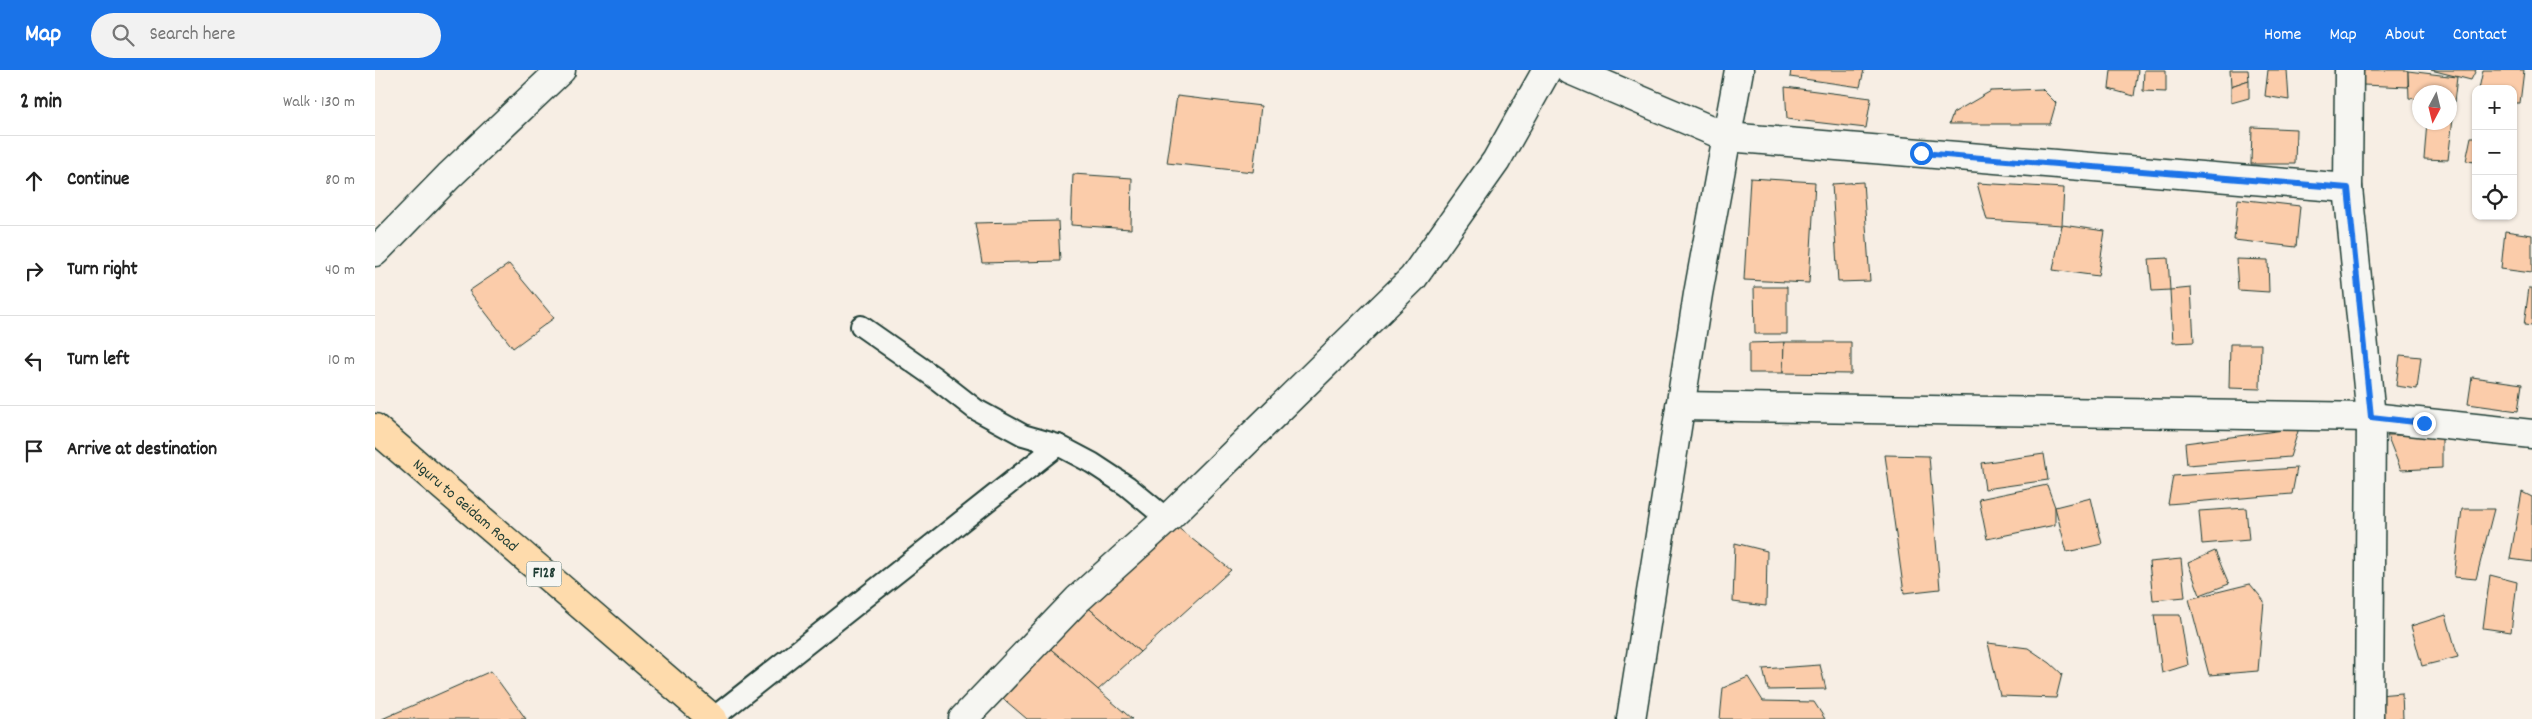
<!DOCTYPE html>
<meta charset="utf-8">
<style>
body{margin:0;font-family:Dekko,sans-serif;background:#f2f2f2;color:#222}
.controls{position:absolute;right:15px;top:15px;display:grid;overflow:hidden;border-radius:10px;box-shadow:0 1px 4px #0004}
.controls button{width:45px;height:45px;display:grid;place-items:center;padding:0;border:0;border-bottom:1px solid #e0e0e0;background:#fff;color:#222;font:25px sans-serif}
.compass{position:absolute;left:2037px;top:15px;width:45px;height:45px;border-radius:50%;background:#fff;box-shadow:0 1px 4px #0004;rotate:187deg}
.stop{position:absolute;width:15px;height:15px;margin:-11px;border:4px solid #1a73e8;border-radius:50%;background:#fff}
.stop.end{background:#1a73e8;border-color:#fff;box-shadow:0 1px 5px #0008}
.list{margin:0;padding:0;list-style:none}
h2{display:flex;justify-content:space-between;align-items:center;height:65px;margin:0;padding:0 20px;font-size:21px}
h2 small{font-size:16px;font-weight:400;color:#767676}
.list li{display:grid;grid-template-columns:32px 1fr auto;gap:15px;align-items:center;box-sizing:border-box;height:90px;padding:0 20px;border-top:1px solid #e0e0e0}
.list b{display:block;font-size:19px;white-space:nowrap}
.list em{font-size:16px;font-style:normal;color:#767676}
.icon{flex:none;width:28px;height:28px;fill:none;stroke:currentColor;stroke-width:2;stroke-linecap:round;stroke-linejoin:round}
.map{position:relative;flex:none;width:2157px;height:649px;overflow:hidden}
header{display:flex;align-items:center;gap:30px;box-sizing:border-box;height:70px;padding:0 25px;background:#1a73e8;color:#fff}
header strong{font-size:24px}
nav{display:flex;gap:28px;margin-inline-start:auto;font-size:18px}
.search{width:350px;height:45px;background:#f2f2f2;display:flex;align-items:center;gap:12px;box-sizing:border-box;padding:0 18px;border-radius:28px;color:#767676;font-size:19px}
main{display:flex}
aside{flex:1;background:#fff}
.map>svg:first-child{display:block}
</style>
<header>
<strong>Map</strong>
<div class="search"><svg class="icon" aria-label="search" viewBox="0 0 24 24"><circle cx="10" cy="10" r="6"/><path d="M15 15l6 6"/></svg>Search here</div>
<nav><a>Home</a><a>Map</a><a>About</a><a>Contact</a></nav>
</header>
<main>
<aside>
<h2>2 min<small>Walk · 130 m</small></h2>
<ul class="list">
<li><svg class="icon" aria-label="ahead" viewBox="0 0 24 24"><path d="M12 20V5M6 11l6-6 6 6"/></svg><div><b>Continue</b></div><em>80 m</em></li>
<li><svg class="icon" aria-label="right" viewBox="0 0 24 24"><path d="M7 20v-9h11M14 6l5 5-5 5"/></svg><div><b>Turn right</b></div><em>40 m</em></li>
<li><svg class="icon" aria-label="left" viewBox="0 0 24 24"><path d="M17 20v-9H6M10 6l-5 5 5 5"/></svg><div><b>Turn left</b></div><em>10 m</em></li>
<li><svg class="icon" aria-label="arrive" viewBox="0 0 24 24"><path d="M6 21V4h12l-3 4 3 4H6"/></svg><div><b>Arrive at destination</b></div></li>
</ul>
</aside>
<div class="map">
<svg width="2157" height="649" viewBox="0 0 2157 649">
<rect width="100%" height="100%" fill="#f7eee4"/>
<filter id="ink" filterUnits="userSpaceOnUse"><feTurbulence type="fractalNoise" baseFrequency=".02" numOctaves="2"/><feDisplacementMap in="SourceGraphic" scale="10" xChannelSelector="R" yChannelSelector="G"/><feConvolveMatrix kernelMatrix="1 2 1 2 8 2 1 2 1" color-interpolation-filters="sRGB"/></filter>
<g filter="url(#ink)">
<g fill="#fbccaa" stroke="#1f3d34">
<polygon points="1416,0 1489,0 1485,17 1415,7"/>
<polygon points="1736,0 1763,0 1759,26 1734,19"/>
<polygon points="1769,0 1791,0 1791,22 1768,21"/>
<polygon points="1855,0 1873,0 1874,10 1856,16"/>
<polygon points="1893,0 1912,0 1914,30 1890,26"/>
<polygon points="1987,0 2031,0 2033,1 2033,17 1988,15"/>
<polygon points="2056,0 2101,0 2096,10"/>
<polygon points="2108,0 2149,0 2145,33 2138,33 2138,19 2104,19"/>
<polygon points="2033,1 2082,7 2079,32 2074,31 2074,22 2044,22 2044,29 2034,28"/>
<polygon points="1874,10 1874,28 1856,33 1856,16"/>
<polygon points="1410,17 1496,28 1491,58 1412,49"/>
<polygon points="1667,19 1681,33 1675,54 1574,54 1578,43 1616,21"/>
<polygon points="802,26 886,36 878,102 792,93"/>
<polygon points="2074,47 2078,48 2073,90 2049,89 2052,52 2074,52"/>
<polygon points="1877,57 1921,59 1920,94 1876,94"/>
<polygon points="2096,67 2101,67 2101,92 2091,91"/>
<polygon points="698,104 757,108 756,159 696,155"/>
<polygon points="1375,108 1440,112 1434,213 1369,210"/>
<polygon points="1488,112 1495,211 1463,212 1457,114"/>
<polygon points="1602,113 1689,118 1687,155 1612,150"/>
<polygon points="1863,129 1925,136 1921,177 1859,170"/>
<polygon points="683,151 685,191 607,193 600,153"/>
<polygon points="1687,155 1730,161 1723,206 1678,200"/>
<polygon points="2130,161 2157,165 2157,203 2126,199"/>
<polygon points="1793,188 1795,220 1777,221 1774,189"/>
<polygon points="1861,189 1893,190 1894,222 1863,220"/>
<polygon points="134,194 179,248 138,278 94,221"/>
<polygon points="1379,217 1412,217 1412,264 1380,264"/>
<polygon points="1816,218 1819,272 1798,273 1795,220"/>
<polygon points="2154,218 2157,218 2157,256 2149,255"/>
<polygon points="1409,272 1408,303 1374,303 1374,273"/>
<polygon points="1409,272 1476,272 1476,304 1408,303"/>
<polygon points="1855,274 1886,274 1885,319 1854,318"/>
<polygon points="2025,285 2046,287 2042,319 2021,316"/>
<polygon points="2097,307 2147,314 2143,341 2093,334"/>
<polygon points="1924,358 1915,387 1812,395 1810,373"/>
<polygon points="2012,365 2067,365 2067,398 2026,400"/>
<polygon points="1669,384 1673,410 1610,419 1606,393"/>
<polygon points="1510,385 1554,386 1565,519 1529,523"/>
<polygon points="1922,398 1917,424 1793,434 1798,406"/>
<polygon points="1672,415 1680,437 1680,455 1612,469 1604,429"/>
<polygon points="2147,422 2157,427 2157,492 2135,489"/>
<polygon points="1716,428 1727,474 1692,482 1680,437"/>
<polygon points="1871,438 1874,470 1827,474 1824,441"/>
<polygon points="2087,439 2119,439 2101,509 2079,507"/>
<polygon points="792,449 856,500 765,582 703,529"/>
<polygon points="1360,473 1392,481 1391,536 1358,532"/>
<polygon points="1840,481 1854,514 1825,525 1813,493"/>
<polygon points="1806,489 1810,527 1778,530 1774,492"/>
<polygon points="2115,505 2142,512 2136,562 2108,558"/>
<polygon points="1875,514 1889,531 1883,601 1834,605 1814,529"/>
<polygon points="703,529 765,582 723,620 663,568"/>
<polygon points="1779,545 1805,545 1813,595 1787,603"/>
<polygon points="2071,545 2083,587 2047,596 2036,556"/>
<polygon points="663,568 757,649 652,649 618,620"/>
<polygon points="1613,573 1653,578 1675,593 1687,604 1681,628 1625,626"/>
<polygon points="1445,595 1451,619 1393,620 1388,599"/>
<polygon points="116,601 151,649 7,649"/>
<polygon points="1373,607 1388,631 1439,632 1450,649 1345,649 1348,618"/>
<polygon points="2027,623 2028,649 2006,649 2003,625"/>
</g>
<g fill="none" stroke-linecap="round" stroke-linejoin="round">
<g stroke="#1f3d34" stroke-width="24">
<g id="lane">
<polyline points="486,256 559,307 600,339 648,365 683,375 717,393 752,416 792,449"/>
<polyline points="338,648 683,375"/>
</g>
</g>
<g stroke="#1f3d34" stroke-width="31">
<g id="street">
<polyline points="1195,0 1352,67 1973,118"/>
<polyline points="1974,0 1973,118 1996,347 1994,649"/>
<polyline points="0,182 74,106 186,0"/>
<polyline points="1305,336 1996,347 2157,364"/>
<polyline points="588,649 703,529 792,449 1038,208 1121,91 1172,0"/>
<polyline points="1256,649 1323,224 1364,0"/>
</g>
</g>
<g stroke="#1f3d34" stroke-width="31">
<g id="primary">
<path id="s1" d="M0,358L338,649"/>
</g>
</g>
<use href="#lane" stroke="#f6f6f2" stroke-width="20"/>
<use href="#street" stroke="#f6f6f2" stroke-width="28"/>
<use href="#primary" stroke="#fedbac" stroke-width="28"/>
</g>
</g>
<g fill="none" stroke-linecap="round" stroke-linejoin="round" filter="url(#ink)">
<polyline stroke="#1a73e8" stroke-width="6" points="1546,83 1973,118 1996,347 2049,353"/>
</g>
<g text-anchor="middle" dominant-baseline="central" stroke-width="5" stroke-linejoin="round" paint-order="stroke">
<rect fill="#f6f6f2" stroke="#60746d" stroke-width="1" x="151.5" y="491.5" width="35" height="25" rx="4"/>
<g font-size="15" font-weight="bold" fill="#1f3d34">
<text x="169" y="504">F128</text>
</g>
<g font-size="16" fill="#1f3d34" stroke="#f6f6f2">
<text stroke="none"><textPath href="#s1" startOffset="119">Nguru to Geidam Road</textPath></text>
</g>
</g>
</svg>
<div class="controls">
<button>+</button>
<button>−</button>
<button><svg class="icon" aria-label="locate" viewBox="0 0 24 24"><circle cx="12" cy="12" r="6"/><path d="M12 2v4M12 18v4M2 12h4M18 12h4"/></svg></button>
</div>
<svg class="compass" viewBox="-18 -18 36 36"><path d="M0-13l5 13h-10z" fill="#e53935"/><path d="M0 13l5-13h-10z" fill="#767676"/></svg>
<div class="stop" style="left:1546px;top:83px"></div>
<div class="stop end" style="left:2049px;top:353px"></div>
</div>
</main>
